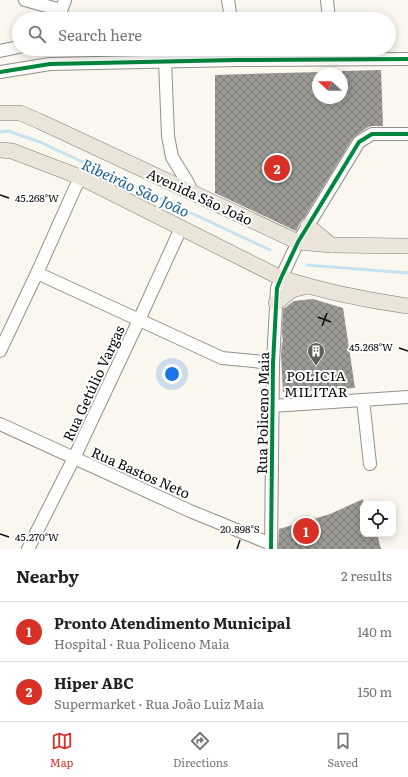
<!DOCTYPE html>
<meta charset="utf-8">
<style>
body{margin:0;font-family:Literata,serif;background:#f6f6f6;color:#202124}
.controls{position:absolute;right:12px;bottom:12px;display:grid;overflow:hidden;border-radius:8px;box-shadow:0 2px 10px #0003}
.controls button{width:36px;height:36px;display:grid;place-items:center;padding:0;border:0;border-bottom:1px solid #e0e0e0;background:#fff;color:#202124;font:20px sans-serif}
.compass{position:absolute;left:312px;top:68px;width:36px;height:36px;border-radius:50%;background:#fff;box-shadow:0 2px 10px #0003;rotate:291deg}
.you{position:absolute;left:172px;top:374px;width:14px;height:14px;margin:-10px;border:3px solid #fff;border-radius:50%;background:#1a73e8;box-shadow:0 0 0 6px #1a73e833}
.badge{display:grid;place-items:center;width:26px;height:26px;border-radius:50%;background:#d93025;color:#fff;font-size:13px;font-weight:700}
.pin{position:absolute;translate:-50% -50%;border:2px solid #fff;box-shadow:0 1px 4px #0006}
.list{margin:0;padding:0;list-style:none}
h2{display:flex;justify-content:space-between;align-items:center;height:52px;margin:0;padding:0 16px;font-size:17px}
h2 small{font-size:13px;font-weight:400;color:#757577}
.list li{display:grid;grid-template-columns:26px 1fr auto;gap:12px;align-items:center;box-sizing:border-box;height:60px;padding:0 16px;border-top:1px solid #e0e0e0}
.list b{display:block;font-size:15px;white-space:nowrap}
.list p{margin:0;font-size:13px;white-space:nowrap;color:#757577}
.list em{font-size:13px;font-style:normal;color:#757577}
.icon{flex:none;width:22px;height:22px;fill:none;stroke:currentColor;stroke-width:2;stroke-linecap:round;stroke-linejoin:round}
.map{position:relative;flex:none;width:408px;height:549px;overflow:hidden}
.search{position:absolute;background:#fff;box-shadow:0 2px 10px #0003;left:12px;right:12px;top:12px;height:44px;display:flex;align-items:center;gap:10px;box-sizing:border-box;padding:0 14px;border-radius:22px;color:#757577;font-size:15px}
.sheet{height:172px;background:#fff}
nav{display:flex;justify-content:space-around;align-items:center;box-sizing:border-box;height:56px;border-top:1px solid #e0e0e0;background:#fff;font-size:11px;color:#757577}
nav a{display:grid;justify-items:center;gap:2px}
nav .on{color:#d93025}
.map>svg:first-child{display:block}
</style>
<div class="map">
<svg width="408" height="549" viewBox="0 0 408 549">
<defs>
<pattern id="building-cross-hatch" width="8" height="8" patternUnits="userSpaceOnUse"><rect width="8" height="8" fill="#9c9a95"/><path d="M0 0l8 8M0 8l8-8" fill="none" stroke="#7d7c78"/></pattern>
</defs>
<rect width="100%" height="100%" fill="#f9f7ee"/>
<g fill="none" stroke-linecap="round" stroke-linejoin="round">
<g stroke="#c6e3f2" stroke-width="3">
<polyline points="0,132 8,131 40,142 270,250"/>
<polyline points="307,265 408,273"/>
</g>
</g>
<g fill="url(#building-cross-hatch)">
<polygon points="381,70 383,126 372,126 368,127 353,138 304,218 301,221 296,231 215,193 215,75 318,72 318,98 342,98 342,71"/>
<polygon points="313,299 343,308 355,388 283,392 281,355 282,342 283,342 282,333 283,309 294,301"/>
<polygon points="363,499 363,534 377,534 381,549 278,549 279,529 330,514"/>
</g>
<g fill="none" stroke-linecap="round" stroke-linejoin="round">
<g stroke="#92918d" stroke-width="14">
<g id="minor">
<polyline points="25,0 61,10"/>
<polyline points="228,0 231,19"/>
<polyline points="327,0 329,19"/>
<polyline points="58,19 65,0"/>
<polyline points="0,51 19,47"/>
<polyline points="165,61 168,136 172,157 188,183 192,192"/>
<polyline points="0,72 50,64 237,60 408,59"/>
<polyline points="37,273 222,358 273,363"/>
<polyline points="0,351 37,273 80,177"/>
<polyline points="363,400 370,464"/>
<polyline points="272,406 408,397"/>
<polyline points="0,424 190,511 271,544"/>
<polyline points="28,549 74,458 139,320 181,228"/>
<polyline points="271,549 273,363 277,288 281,278 298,242 359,142 372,134 408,134"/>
</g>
</g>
<g stroke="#7f7f7a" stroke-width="16">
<g id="major">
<polyline points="0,113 20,113 39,121 298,242 331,245 408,246"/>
<path d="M0,150L12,151L80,177L281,278C322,291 365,300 408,306"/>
<polyline points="308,226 331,245"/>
<polyline points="276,303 292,290 307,286"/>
</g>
</g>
<use href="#minor" stroke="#fefefc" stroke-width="12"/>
<use href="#major" stroke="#eae5d8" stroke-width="15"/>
<g stroke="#fff" stroke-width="6">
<g id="cycleway">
<polyline points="0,72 50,64 237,60 408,59"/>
<polyline points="271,549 273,363 277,288 281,278 298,242 359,142 372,134 408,134"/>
</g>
</g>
<use href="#cycleway" stroke="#00873e" stroke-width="4"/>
</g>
<path fill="none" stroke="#0b0b0b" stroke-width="1.5" d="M0,195L9,198M318,317L331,322M322,326L327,313M399,348L408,351M0,534L9,537M237,549L240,540"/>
<defs>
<g id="building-pin" transform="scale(0.9)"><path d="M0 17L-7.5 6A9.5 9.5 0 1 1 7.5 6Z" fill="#5e5e5a" stroke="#fff"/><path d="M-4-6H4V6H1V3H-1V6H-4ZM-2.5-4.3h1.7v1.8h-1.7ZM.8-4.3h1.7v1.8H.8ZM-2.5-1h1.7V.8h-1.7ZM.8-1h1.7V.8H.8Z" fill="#fff"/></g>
</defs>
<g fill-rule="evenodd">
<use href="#building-pin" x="316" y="351"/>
</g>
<g text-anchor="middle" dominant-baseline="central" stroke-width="4" stroke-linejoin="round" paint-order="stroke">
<g font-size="14" fill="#0b0b0b" stroke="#fff">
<text transform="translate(200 196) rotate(25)">Avenida São João</text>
<text transform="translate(93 383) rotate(-65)">Rua Getúlio Vargas</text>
<text transform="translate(262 413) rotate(-89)">Rua Policeno Maia</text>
<text transform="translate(141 472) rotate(24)">Rua Bastos Neto</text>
</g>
<g font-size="14" fill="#0b0b0b" stroke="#fff">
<text x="316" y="375">POLICIA<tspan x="316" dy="16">MILITAR</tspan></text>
</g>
<g font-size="15" font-style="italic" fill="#1b6295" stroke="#fff">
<text transform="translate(136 187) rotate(25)">Ribeirão São João</text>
</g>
</g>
<g font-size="10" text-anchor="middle" fill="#0b0b0b" stroke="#fff" stroke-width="4" stroke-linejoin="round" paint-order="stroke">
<text x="37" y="202">45.268°W</text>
<text x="371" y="351">45.268°W</text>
<text x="240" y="533">20.898°S</text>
<text x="37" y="541">45.270°W</text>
</g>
</svg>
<div class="controls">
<button><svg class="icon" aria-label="locate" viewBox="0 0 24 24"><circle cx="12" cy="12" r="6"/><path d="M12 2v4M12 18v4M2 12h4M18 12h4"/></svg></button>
</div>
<svg class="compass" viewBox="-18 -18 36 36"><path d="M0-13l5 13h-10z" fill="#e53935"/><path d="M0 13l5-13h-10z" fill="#757577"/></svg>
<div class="you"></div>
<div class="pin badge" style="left:306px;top:531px">1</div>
<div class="pin badge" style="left:277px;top:168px">2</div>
<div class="search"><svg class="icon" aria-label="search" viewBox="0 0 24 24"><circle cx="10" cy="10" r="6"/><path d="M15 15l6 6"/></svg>Search here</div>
</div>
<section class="sheet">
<h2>Nearby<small>2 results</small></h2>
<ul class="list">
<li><span class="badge">1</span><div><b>Pronto Atendimento Municipal</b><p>Hospital · Rua Policeno Maia</p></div><em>140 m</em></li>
<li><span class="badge">2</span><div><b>Hiper ABC</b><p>Supermarket · Rua João Luiz Maia</p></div><em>150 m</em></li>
</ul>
</section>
<nav>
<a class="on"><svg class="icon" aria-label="map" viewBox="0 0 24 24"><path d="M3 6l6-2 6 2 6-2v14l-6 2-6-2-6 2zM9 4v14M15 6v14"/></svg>Map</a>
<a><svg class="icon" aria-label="directions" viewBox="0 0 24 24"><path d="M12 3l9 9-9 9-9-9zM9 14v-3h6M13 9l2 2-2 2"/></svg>Directions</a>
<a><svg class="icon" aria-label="saved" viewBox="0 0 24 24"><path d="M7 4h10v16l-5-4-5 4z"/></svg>Saved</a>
</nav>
